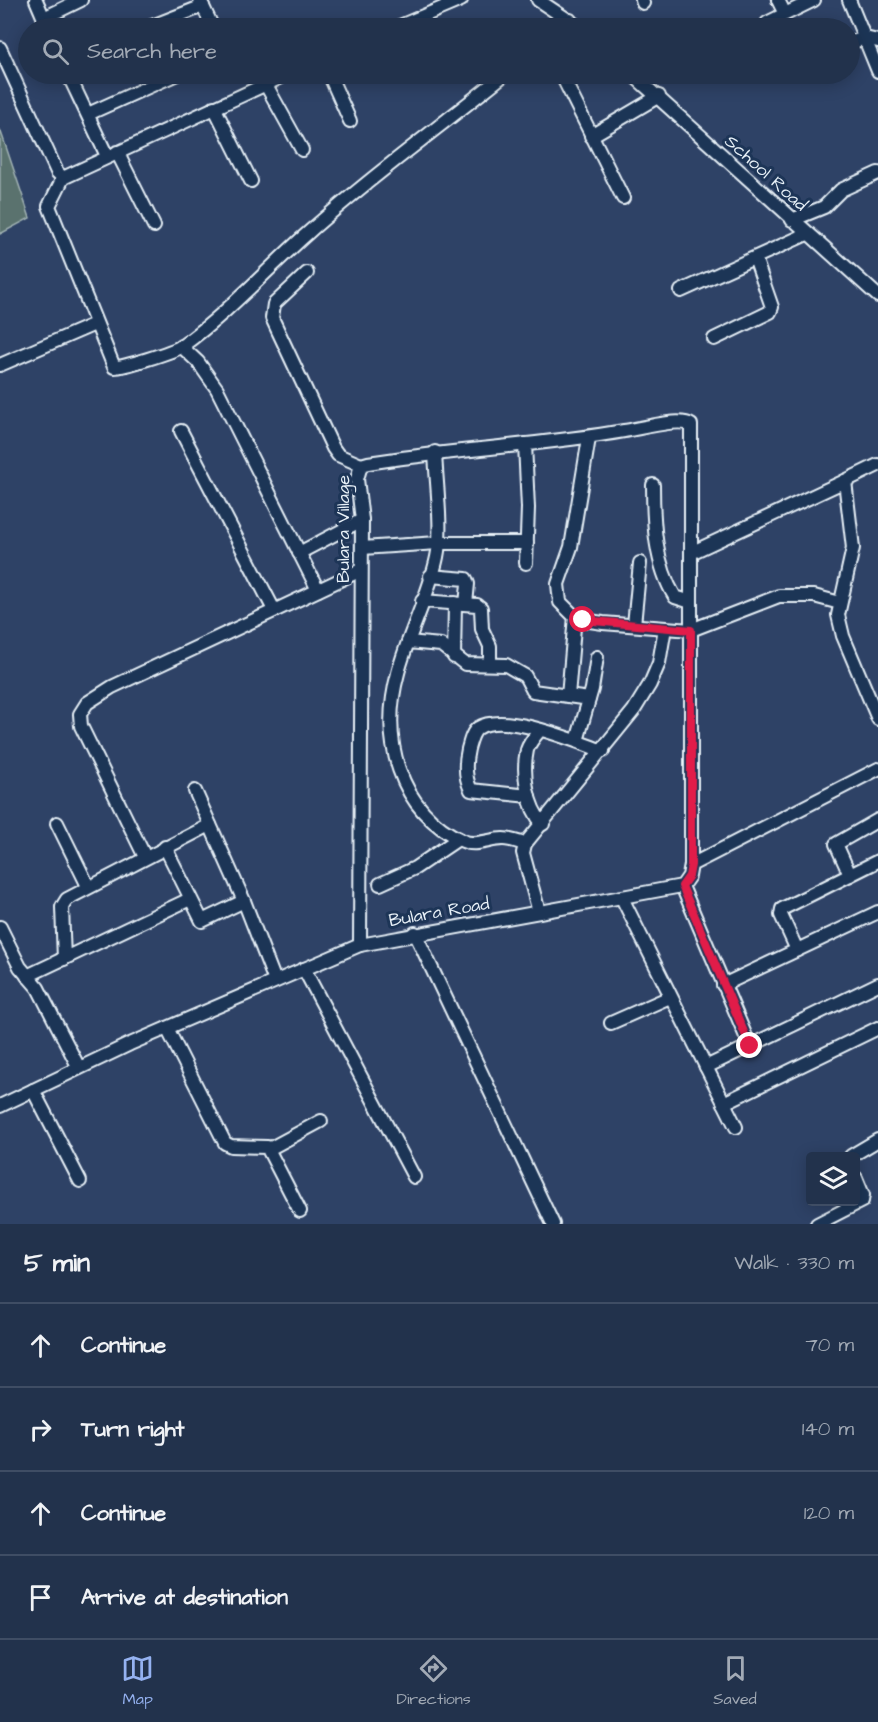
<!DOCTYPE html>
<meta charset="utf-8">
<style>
body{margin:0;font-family:"Architects Daughter",sans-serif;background:#2e3e56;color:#f1f3f6}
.controls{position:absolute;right:18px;bottom:18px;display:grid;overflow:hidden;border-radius:6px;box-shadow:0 3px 15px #0003}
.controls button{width:54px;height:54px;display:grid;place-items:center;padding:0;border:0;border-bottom:2px solid #3f4d64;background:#22324c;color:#f1f3f6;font:30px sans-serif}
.stop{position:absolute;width:18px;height:18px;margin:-14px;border:4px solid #e11d48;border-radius:50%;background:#fff}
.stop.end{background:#e11d48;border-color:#fff;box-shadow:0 2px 6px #0008}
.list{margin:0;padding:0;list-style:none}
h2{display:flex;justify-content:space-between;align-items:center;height:78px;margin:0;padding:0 24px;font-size:26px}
h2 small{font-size:20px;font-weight:400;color:#a2aab5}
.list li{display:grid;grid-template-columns:39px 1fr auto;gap:18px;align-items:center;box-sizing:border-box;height:84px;padding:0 24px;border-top:2px solid #3f4d64}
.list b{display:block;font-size:22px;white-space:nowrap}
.list em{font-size:20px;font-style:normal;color:#a2aab5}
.icon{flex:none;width:33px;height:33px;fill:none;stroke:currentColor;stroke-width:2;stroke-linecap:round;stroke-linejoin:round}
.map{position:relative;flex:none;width:878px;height:1224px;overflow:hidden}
.search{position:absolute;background:#22324c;box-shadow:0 3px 15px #0003;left:18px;right:18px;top:18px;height:66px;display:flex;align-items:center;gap:15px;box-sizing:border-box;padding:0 21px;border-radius:33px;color:#a2aab5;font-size:22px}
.sheet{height:414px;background:#22324c}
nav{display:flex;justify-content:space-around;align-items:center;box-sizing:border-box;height:84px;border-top:2px solid #3f4d64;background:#22324c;font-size:16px;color:#a2aab5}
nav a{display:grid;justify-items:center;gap:3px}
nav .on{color:#95b2f1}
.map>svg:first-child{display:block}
</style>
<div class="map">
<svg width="878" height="1224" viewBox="0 0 878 1224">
<rect width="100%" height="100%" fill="#2e4266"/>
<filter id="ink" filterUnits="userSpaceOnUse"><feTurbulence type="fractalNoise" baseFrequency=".0167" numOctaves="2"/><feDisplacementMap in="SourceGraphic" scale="12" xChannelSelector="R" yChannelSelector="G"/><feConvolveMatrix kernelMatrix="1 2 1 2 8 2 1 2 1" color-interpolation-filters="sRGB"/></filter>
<g filter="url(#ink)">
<polygon fill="#5a726e" stroke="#a1b2b3" stroke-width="1.5" points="0,129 30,218 0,234"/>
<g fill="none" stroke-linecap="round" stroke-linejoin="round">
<g stroke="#e8f1f8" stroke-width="16">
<g id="minor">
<polyline points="36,0 48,28"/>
<polyline points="200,0 213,28"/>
<polyline points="538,0 580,28"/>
<polyline points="642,0 643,3"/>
<polyline points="778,0 785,14"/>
<polyline points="849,0 878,71"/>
<polyline points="44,18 81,0"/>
<polyline points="767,23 814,0"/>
<polyline points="147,28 203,6"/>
<polyline points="395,28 461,0"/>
<polyline points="559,28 570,20"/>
<polyline points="850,43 865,38 878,41"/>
<polyline points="0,48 57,172 63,178"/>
<polyline points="68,74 107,156"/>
<polyline points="260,74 302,150"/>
<path d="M288,74L63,178L49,206L114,367C119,369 175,351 182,346C225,315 261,276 300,240C365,181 437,129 505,74"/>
<polyline points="329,74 350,121"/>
<polyline points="561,74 623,198"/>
<polyline points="632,74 878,296"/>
<polyline points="214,107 251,181"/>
<polyline points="88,114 177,74"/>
<polyline points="591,136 659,96"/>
<polyline points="117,152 154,226"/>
<polyline points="792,220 824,207 841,190 878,173"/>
<polyline points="307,273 274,304 272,318 333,448 338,455 361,465"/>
<polyline points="681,291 807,234"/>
<polyline points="714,339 770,312 772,307 755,258"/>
<polyline points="181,346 198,362 217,389 318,590"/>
<polyline points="0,365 95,324"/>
<polyline points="181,431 274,610"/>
<polyline points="589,438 571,547 558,584 560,602 572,614 583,620 603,623 691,630 779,596 814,596 840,603"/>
<polyline points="525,444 528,508 526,563"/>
<path d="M435,452C436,482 443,529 437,557C429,596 408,634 398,673C380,739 398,810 463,841C475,847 490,839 503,839C510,839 518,842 525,844"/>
<polyline points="878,465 845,481 853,548 838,615 843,636 878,719"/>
<path d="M653,485C653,521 655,565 675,597L691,602"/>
<polyline points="362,548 438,543 527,543"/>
<polyline points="693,552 845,481"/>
<polyline points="299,553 362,520"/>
<polyline points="430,576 466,579 468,584 466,604"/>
<polyline points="422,601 477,605 481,608 482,629 490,646 490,663"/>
<polyline points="634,625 640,563"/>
<polyline points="408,642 441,645 465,664 506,665 525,676 533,691 589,699"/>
<polyline points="454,657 455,603"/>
<polyline points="568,696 575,616"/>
<path d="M540,730C535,736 529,743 527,750C522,773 527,807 543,824"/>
<polyline points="577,741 592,689 597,657"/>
<polyline points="195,791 244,901 275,981"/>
<path d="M529,796L471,790C465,778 465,762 468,749C470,742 472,732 478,728C504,711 575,741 603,751"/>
<polyline points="57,823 88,886"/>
<polyline points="165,847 202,921 244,901"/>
<polyline points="145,857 81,726 80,714 87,703 112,687 361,570"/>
<polyline points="850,875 836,844 878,820"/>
<polyline points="380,884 415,868 458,839"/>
<polyline points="682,886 750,1046"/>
<polyline points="622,898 736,1127"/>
<polyline points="539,912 523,853 525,844 634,710 650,684 659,663 665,628"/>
<polyline points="0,927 20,967 38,988 79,1068"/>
<polyline points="415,933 553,1224"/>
<path d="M360,945L362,520L357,479L361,465L368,463C453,449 539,446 624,431C639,429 679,417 691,425V865"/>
<polyline points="797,950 781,915 782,909 878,861"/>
<polyline points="64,959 62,907 67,899 210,825"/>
<polyline points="304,969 414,1177"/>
<polyline points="27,976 190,899"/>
<polyline points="723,985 878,912"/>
<polyline points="611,1023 670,997"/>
<polyline points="167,1028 225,1143 231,1146 267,1147 300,1211"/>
<polyline points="706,1067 878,984"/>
<polyline points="33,1090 80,1181"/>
<polyline points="724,1103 878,1028"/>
<polyline points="0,1106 130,1044 360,945 682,886 689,876 691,865 878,769"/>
<polyline points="269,1149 321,1121"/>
<polyline points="851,1156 878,1140"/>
<polyline points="817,1224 862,1201 863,1195 856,1178"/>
</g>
</g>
<use href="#minor" stroke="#1d3557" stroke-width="12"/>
</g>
</g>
<g fill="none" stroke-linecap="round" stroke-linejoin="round" filter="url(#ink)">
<polyline stroke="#e11d48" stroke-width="8" points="583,620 691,630 691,865 689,876 682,886 750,1046"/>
</g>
<g text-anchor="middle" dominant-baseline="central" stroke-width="6" stroke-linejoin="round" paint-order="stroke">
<g font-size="18" fill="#e8f1f8" stroke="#1d3557">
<text transform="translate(766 173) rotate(42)">School Road</text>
<text transform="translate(343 529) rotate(-90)">Bulara Village</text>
<text transform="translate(439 912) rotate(-10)">Bulara Road</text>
</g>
</g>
</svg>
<div class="controls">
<button><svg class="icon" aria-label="layers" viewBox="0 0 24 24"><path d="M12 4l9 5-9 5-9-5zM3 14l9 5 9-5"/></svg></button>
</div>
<div class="stop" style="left:583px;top:620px"></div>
<div class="stop end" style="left:750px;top:1046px"></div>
<div class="search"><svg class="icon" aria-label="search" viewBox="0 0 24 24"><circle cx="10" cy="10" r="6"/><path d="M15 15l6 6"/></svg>Search here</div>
</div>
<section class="sheet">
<h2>5 min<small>Walk · 330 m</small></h2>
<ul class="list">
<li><svg class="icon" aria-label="ahead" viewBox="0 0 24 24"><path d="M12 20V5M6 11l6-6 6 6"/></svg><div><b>Continue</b></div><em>70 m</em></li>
<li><svg class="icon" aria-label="right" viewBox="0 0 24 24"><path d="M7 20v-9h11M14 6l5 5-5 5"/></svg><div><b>Turn right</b></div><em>140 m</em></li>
<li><svg class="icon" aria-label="ahead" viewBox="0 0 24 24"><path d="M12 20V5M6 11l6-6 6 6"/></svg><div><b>Continue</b></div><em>120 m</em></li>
<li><svg class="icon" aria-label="arrive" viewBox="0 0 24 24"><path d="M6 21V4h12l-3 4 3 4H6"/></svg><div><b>Arrive at destination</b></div></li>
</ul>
</section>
<nav>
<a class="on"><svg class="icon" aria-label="map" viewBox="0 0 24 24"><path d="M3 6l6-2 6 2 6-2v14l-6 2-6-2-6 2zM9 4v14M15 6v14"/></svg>Map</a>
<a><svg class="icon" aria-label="directions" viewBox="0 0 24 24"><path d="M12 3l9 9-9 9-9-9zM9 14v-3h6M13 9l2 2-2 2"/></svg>Directions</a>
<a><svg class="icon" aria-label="saved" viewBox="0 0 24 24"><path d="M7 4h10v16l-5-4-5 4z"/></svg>Saved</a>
</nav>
